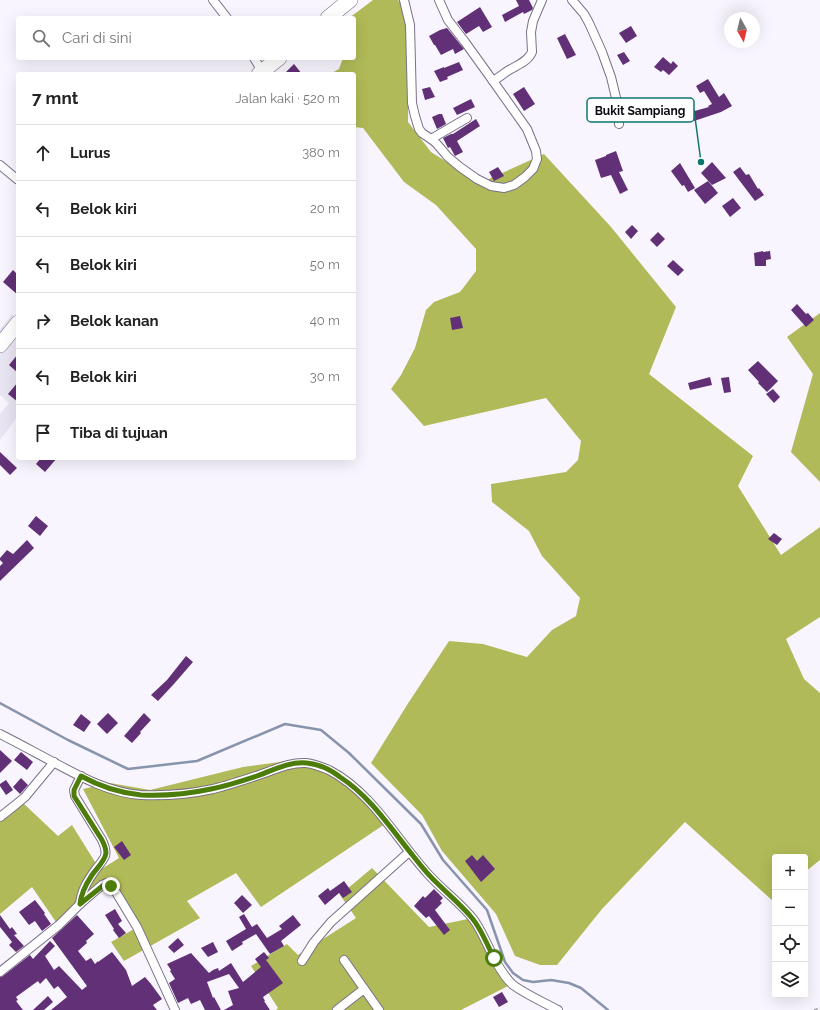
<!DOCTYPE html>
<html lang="id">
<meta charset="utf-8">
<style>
body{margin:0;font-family:Raleway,sans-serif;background:#f2f2f2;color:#222}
.controls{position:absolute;right:12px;bottom:12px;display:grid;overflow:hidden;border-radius:4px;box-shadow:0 4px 16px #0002}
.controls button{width:36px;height:36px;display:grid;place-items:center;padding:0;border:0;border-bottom:1px solid #e0e0e0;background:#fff;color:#222;font:20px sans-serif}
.compass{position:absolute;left:724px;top:12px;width:36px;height:36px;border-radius:50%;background:#fff;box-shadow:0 4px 16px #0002;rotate:172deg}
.stop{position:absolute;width:12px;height:12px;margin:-9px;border:3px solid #4c7d0b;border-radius:50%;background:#fff}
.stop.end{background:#4c7d0b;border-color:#fff;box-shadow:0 1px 4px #0008}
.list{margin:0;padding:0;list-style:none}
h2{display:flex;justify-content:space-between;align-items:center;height:52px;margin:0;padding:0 16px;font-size:17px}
h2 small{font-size:13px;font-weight:400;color:#767676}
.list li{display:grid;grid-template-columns:26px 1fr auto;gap:12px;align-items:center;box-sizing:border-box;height:56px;padding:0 16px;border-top:1px solid #e0e0e0}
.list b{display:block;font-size:15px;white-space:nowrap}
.list em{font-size:13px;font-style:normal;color:#767676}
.icon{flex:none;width:22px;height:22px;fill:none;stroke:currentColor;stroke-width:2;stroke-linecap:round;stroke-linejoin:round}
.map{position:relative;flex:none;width:820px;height:1010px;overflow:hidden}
.search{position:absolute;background:#fff;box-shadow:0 4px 16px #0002;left:16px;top:16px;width:340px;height:44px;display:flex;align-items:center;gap:10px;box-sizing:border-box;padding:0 14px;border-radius:4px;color:#767676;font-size:15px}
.panel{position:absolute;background:#fff;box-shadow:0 4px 16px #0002;left:16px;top:72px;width:340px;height:388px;border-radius:4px}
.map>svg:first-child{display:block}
</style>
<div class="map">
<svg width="820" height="1010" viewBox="0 0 820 1010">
<rect width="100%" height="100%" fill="#f9f5ff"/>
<polygon fill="#e9e4f1" points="12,314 18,322 18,416 0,440 0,414 9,403 0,395 0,329"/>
<g fill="#b0ba58">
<polygon points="373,0 398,0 408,14 409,48 408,122 431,152 480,183 544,154 611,227 676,307 649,374 753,456 738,486 781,555 820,527 820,617 786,639 804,679 820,693 820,860 805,872 805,857 775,857 775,899 773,901 685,822 602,909 557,965 540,965 515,956 496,914 442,851 422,815 371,763 407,705 449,641 483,644 527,657 552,630 576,616 580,598 542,556 529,531 492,502 491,484 566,472 578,460 581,441 546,398 424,426 391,389 401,375 415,348 426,310 434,302 460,292 476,271 476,249 436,205 404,182 363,128 354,127 354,74 330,74 339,69 343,58 354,58 354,18 349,18"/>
<polygon points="820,313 820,482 791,452 813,374 787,337"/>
<polygon points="302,759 319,764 343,776 388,822 261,907 236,873 187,901 200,918 124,961 111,942 136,928 108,886 58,925 32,887 0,914 0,816 23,803 58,836 72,825 100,870 119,858 83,789 110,783 150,790 243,767"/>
<polygon points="372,868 429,927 473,918 508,976 516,982 461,1010 276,1010 278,1008 251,966 287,944 298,955 356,918 340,895"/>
</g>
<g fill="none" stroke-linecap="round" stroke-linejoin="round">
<polyline stroke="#8894ac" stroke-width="2.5" points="0,703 68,740 128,769 197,761 285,724 321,730 349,753 421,824 443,860 487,910 505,962 513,973 523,980 533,982 551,980 569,983 581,988 608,1010"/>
</g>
<g fill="#623076">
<polygon points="516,0 529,0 533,8 532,10 524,14 523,12 505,22 502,15 519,6"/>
<polygon points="480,7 492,27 483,32 479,26 466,34 457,22"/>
<polygon points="631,26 637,36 626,43 619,33"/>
<polygon points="447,28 464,49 455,54 453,49 441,55 435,45 434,45 429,36 440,30"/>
<polygon points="565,34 576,55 567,59 557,38"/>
<polygon points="624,52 630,61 623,65 617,55"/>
<polygon points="663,57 671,64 673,61 678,66 669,75 663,70 661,72 654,67"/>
<polygon points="459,62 463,70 447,77 448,79 440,82 434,71 444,67 444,68"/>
<polygon points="294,64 302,74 284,74"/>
<polygon points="708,79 719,97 724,93 732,106 721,112 694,121 691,112 709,107 708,106 712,104 704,91 700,93 696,86"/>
<polygon points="430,87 435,97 425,100 422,89"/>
<polygon points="524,87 535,104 524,111 513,94"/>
<polygon points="471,99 475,107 457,115 453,108"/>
<polygon points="439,114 442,114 446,124 437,129 432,117"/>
<polygon points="476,119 480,126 457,141 463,152 455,156 450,147 448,148 443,138 451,134 453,134"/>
<polygon points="616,151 623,171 619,172 628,190 620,194 611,175 601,178 595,160 606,156 606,155"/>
<polygon points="712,162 726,178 712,185 701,173"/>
<polygon points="680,163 695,188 688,192 684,185 682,186 671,171"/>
<polygon points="498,167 504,176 494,181 489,172"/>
<polygon points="740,167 746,175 749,174 758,189 759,188 764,195 755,201 733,172"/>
<polygon points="708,181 718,193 705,204 694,190"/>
<polygon points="733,198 741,208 730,217 722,206"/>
<polygon points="632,225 638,231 631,239 625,232"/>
<polygon points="658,232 665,239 657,247 650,240"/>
<polygon points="763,251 763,252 770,251 771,259 766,260 766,266 755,266 754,253"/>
<polygon points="673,260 684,270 678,276 667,266"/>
<polygon points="13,270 18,275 18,295 3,282"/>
<polygon points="797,304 806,314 808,313 814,320 806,327 791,310"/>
<polygon points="460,316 463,328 452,330 450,318"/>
<polygon points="18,354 18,373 9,365"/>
<polygon points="758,361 778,381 767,392 758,383 759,382 748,370"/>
<polygon points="710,377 712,385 690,390 688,383"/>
<polygon points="729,377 731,392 724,393 721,378"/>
<polygon points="18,382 18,402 8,394"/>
<polygon points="773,389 780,397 774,403 766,394"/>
<polygon points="0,452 17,468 10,475 0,465"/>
<polygon points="41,458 57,458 45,472 36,464"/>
<polygon points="36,516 48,526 40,536 28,526"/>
<polygon points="774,533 782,539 777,545 768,539"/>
<polygon points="27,540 34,548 0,581 0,566 3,563 0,560 0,558 7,550 13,554"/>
<polygon points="186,656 193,662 173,685 158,701 151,695 167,680"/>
<polygon points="108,713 118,723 107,734 97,724"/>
<polygon points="144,713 151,720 140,732 141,733 132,743 124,736"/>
<polygon points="81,714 91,722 84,732 73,725"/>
<polygon points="0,750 12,761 0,773"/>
<polygon points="21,752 33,762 27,770 14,760"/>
<polygon points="21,778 28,785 20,794 13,787"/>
<polygon points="6,780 13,790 6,795 0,786 0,784"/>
<polygon points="122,841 131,855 124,860 114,847"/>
<polygon points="472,855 477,861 483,855 495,869 481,882 465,861"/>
<polygon points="344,881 352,892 343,898 339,893 325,905 318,896 328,888 330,891"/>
<polygon points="434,889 443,898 440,901 442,903 435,910 450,930 444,935 429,916 426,918 414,906 423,896 425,898"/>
<polygon points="242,895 252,905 243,913 234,903"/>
<polygon points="35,900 45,913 44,914 51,924 42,931 35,921 29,925 19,912"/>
<polygon points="115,909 122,921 118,924 126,933 119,938 113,930 114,929 105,915"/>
<polygon points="244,914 252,927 257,924 267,938 282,929 279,926 293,915 301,925 281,941 284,946 270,954 256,934 242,942 243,944 232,951 226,941 246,929 239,917"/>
<polygon points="0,915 10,929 12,927 17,934 14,935 24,946 16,952 9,945 12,942 0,927"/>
<polygon points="77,915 94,934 86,941 87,943 78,951 86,961 91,958 95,964 98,961 98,962 112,952 126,970 132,986 145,977 151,984 162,999 153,1005 157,1010 51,1010 67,997 58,986 54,989 46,978 40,984 38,981 16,997 18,1000 16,1001 23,1010 0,1010 0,977 3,976 30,955 33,959 50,941 55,946 45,956 54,970 59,966 82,990 87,986 52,938"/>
<polygon points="178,938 184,945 174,953 168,947"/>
<polygon points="213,942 218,952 208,957 201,948"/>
<polygon points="264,952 269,958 266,960 283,983 263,997 265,1001 264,1001 270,1010 224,1010 233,1005 228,991 239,988 229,974 207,982 213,998 214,997 221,1010 205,1010 200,1000 191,1004 188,998 178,1003 169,983 175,979 170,971 171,970 167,964 191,953 209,973 213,970 218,968 219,971 231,963 243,982 261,967 255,959"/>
<polygon points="502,992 508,1002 499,1007 493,997"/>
<polygon points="48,996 53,1002 44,1010 33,1010"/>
</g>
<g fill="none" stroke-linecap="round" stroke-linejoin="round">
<g stroke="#7a7187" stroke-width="10">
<g id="street">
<polyline points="213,0 227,18"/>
<polyline points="404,0 410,25 412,103 415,116 419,129 422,133 431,139 467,118"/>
<path d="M439,0L448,20L465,42L493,81C498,78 502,75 506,72C515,66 528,62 532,52L531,32L533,21L542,0"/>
<polyline points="572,0 584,14 589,23 602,52 611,77 617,102 619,124"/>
<polyline points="254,58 262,71"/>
<polyline points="431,139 436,143 448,157 460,167 477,179 491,186 504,188 514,185 525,177 533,169 537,159 536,151 527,129 493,81"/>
<polyline points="0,165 18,180"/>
<path d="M0,734C18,743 36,753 55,763C81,777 110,793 141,795C165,796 190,794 213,789C229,785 244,780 259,775C274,770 290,762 306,763C314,764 322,767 329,770C373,793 396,839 428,874C442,890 461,903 474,920C483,933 488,947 495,960C500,969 505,978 513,985C527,995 543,1002 558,1010"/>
<polyline points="0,817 14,806 25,797 54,762"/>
<path d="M80,904C81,891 88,880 96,869C99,865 103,861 105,856C107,850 104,845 102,840L75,796L74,790L81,776"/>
<polyline points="344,960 379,1010"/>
<polyline points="302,961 314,942 331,922 409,852"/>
<polyline points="0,972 59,925 80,904 102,885 107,883 109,883 114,889 137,927 175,1010"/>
<polyline points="337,1010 364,989"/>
</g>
</g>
<g stroke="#7a7187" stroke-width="16">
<g id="highway">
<polyline points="328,18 350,0"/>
<polyline points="259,74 279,58"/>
<polyline points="0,345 18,323"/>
</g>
</g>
<polyline stroke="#a19da6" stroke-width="1.5" stroke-dasharray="4 2" stroke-linecap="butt" points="814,1010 820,1008"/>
<use href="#street" stroke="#fff" stroke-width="8"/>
<use href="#highway" stroke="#fff" stroke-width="15"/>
</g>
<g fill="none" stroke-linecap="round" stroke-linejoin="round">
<path stroke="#4c7d0b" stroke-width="5" d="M111,886L109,883L105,884L80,904C81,893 86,884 92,875C97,868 105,861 106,853C106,848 104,844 102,840L74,796V790L81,776C99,786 121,793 141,795C164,796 188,794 211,789C226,786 242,781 257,776C273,770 290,761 307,763C318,764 331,770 340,777C371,797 391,829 414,857C421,866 429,876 438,884C449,895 462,906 472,918C482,930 487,945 494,958"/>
</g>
<path fill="none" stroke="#0f766e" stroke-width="1.5" d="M701 162L694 110"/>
<circle fill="#0f766e" stroke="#fff" stroke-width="1.5" cx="701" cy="162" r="4"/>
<rect fill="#fff" stroke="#0f766e" stroke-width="1.5" x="587" y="98" width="107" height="24" rx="4"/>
<g font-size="12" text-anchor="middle" font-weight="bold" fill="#0d0911">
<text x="640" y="115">Bukit Sampiang</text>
</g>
</svg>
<div class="controls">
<button>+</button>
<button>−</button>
<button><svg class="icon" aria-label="locate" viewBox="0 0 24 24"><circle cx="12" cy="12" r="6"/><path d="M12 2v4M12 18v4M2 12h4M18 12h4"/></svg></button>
<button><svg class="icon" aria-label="layers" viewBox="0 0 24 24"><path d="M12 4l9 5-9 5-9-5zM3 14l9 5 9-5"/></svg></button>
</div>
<svg class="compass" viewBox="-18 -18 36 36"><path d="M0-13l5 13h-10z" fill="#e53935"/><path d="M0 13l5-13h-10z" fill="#767676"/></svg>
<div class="stop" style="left:494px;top:958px"></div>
<div class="stop end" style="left:111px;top:886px"></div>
<div class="search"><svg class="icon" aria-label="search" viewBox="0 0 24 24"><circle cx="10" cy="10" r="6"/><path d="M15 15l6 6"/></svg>Cari di sini</div>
<section class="panel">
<h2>7 mnt<small>Jalan kaki · 520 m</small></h2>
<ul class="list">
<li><svg class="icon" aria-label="ahead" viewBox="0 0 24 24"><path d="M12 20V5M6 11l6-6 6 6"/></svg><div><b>Lurus</b></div><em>380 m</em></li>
<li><svg class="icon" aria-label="left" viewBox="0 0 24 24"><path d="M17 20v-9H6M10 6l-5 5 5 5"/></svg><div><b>Belok kiri</b></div><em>20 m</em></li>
<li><svg class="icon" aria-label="left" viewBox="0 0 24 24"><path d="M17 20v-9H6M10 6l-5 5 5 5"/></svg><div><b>Belok kiri</b></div><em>50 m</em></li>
<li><svg class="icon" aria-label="right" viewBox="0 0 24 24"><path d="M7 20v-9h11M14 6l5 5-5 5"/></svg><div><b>Belok kanan</b></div><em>40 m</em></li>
<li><svg class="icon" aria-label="left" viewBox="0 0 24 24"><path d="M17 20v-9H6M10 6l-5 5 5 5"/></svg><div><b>Belok kiri</b></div><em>30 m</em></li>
<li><svg class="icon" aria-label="arrive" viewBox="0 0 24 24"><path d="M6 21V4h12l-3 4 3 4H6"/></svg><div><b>Tiba di tujuan</b></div></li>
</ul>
</section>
</div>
